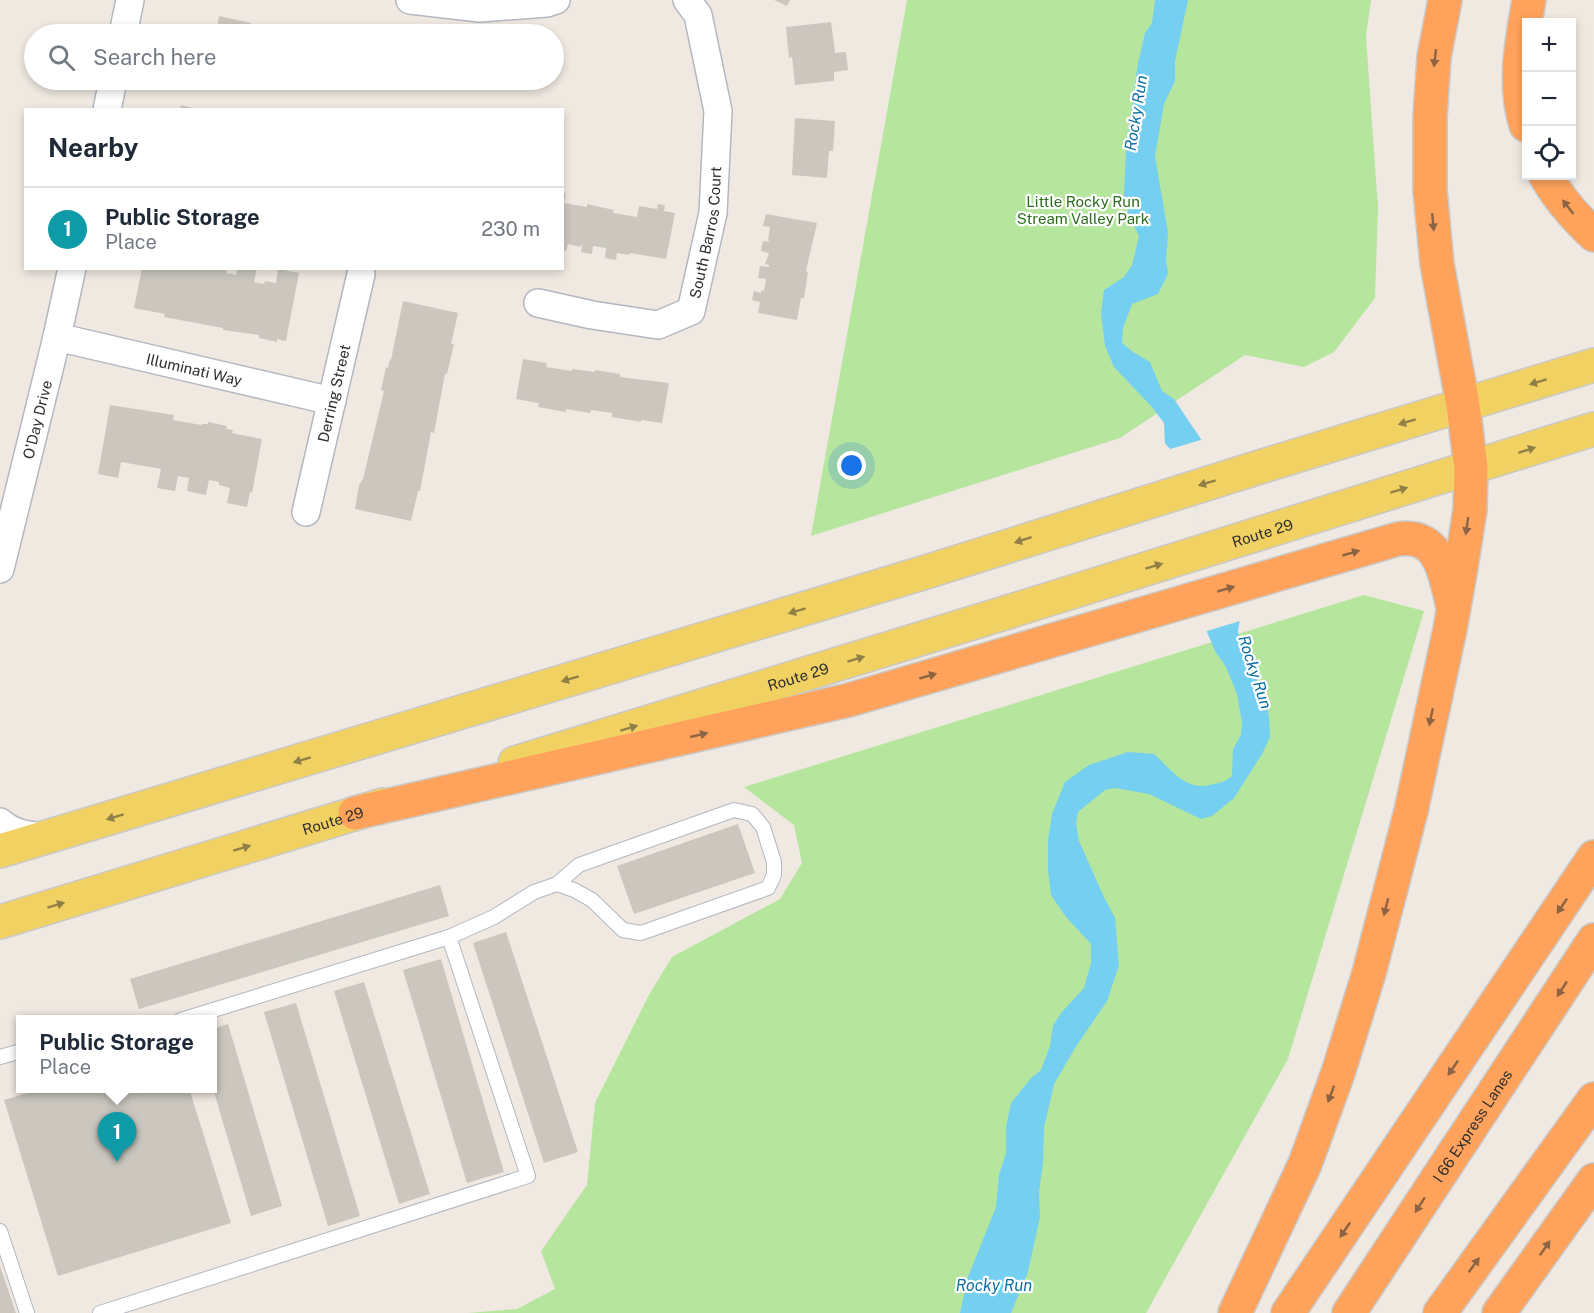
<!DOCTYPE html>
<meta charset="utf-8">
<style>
body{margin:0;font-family:"Public Sans",sans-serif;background:#f2f2f3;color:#1f2937}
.controls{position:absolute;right:18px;top:18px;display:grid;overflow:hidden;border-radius:0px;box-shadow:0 3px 9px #0003}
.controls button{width:54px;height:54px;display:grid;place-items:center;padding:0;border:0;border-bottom:2px solid #e0e1e3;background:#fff;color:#1f2937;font:30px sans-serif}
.you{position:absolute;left:852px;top:466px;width:21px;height:21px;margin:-15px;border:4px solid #fff;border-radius:50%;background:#1a73e8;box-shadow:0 0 0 9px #1a73e833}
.badge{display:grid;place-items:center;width:39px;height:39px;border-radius:50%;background:#7c3aed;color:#fff;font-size:20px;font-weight:700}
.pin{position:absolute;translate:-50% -50px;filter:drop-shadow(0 2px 3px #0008)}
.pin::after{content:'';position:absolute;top:32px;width:21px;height:18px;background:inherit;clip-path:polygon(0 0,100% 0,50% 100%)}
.popup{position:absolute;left:16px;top:1015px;width:201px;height:78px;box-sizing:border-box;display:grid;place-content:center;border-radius:0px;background:#fff;filter:drop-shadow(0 2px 4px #0005);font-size:20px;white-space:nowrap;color:#747a83}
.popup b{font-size:22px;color:#1f2937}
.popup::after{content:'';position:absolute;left:50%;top:100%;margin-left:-12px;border:12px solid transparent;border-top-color:#fff}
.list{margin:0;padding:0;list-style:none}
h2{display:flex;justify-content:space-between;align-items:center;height:78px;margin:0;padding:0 24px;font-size:26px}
h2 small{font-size:20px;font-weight:400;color:#747a83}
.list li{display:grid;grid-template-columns:39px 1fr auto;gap:18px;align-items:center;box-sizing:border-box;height:84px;padding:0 24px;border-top:2px solid #e0e1e3}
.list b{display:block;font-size:22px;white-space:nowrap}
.list p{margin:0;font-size:20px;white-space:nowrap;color:#747a83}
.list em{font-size:20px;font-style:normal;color:#747a83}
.icon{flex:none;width:33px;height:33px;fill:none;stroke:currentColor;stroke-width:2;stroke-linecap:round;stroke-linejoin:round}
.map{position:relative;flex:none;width:1594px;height:1313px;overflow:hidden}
.search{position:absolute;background:#fff;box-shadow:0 3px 9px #0003;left:24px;top:24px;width:540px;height:66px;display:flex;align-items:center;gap:15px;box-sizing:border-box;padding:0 21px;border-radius:33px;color:#747a83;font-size:22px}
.panel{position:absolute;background:#fff;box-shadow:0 3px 9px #0003;left:24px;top:108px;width:540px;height:162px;border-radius:0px}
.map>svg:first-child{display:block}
</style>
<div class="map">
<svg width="1594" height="1313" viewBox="0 0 1594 1313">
<rect width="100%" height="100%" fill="#efe9e1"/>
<g fill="#b6e59e">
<polygon points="907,0 1371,0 1366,37 1378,208 1375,298 1334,352 1304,367 1245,355 1120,438 811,536"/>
<polygon points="1364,595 1424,611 1288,1059 1146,1313 468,1313 517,1309 555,1289 541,1251 587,1185 595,1103 650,993 672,957 780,899 802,863 794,825 744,787"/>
</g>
<path fill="#75cff0" d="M1155,0H1188L1175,61V81L1164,104L1155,156L1168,233L1166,260L1168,274L1158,294L1132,304L1123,328L1122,343L1133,352L1150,362L1162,391L1174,399L1217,463L1247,576L1238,631L1241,647L1265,697L1269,716L1270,737L1262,754L1234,798L1212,816L1201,819L1149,794L1115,788L1105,790L1078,812L1076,822L1079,841L1103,895L1115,918L1119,965L1107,1001L1075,1048L1054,1084L1044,1128L1043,1162L1039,1192L1040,1217L1028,1272L1011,1313H960L968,1277L996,1207L999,1175L1006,1153V1127L1011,1103L1031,1078L1041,1070L1050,1046L1053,1026L1061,1013L1084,988L1091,963V944L1066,917L1051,895L1048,870V840L1052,814L1065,782L1089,765L1128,752L1154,754C1171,769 1185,791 1210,785C1220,783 1225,782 1232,776L1233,749L1241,735L1242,722L1237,694L1226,667L1215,651L1207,632L1217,580L1183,464L1165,443L1164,423L1151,406L1114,367L1105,346L1101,313L1104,290L1124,277L1132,265L1139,236L1129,216L1124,195L1126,149L1138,63L1145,33L1152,23Z"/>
<polygon fill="#efe9e1" points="1204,439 1220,462 1250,576 1243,620 1204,632 1208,594 1214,580 1212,566 1187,477 1180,465 1167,450"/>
<g fill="#cbc7bf">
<polygon points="774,0 790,0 787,6"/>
<polygon points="219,16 251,23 250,28 275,34 216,34"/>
<polygon points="831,22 835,53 846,52 848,70 834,72 834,81 795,85 792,57 789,58 786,27"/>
<polygon points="181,105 195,109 195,110 180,110"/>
<polygon points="795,118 835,121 833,151 829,151 827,178 792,175"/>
<polygon points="562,192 566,193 564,203 587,207 587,204 614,210 613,213 637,217 639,206 657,209 658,204 665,205 664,211 675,213 666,259 630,253 629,255 617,253 616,260 605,258 606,248 593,246 592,254 581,252 582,244 580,247 568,244 566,251 562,251"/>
<polygon points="766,214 817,223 806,271 808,272 804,298 801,298 797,320 758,313 760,302 752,300 754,291 761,293 761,290 764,291 766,279 758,278 760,266 769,267 769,265 765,264 769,253 761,251 763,241 770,242 768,240 770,227 763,226"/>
<polygon points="142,268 196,268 205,270 206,268 227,268 226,273 236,275 237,268 257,268 254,282 264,284 265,281 276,283 278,269 299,273 286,341 277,339 277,342 259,338 259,335 223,330 223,328 164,317 165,314 134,308"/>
<polygon points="403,301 458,313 451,344 454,344 447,374 445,374 434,433 431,432 420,491 418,491 411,521 355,509 359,485 363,479 384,391 381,390 386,367 388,368 390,359 391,360"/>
<polygon points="523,359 547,363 546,367 572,371 572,369 595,372 595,370 620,374 620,377 669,383 662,423 641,420 641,422 612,417 612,413 591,410 590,413 566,409 566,412 538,407 539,403 516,399"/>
<polygon points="110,405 174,415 173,420 201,425 202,424 208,424 208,422 227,426 226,429 233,430 232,433 262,439 252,493 250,492 247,507 227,503 230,488 219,485 219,482 209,480 206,495 187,491 189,478 178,476 175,491 157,488 161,469 121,462 118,478 98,474"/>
<polygon points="738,824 755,873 634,914 617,866"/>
<polygon points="440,885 449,916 139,1009 130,979"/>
<polygon points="506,932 578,1152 544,1163 473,943"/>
<polygon points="441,959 504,1172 467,1183 403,970"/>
<polygon points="364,982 430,1194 399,1204 334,991"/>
<polygon points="296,1003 360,1216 328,1226 264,1012"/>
<polygon points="228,1024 282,1206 251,1216 213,1089 213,1029"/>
<polygon points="44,1088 189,1088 231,1223 58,1276 4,1100"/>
<polygon points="0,1266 16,1313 0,1313"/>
</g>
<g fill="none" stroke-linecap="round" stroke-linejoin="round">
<g stroke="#b4b7c1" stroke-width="16">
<g id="service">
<polyline points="449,937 494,917 534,892 557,884 579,865 734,810 752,814 763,827 774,862 774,875 768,888 641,933 623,930 592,900 574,890 557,884"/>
<polyline points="0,1057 21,1051"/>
<polyline points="0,1231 27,1313"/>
<polyline points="100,1313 528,1176 449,937 181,1020"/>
</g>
</g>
<g stroke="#b4b7c1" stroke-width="30">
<g id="minor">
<polyline points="410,0 480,8 547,3 556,0"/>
<polyline points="123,34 130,0"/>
<polyline points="107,110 113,80"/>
<path id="s1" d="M538,303L592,315L658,325L691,311L713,213L718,111L698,15L687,0"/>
<path id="s2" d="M57,337L332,401"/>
<path id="s3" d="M306,512L361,274"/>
<path id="s4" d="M0,569L57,337L72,268"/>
<path d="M0,822C13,834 32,837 49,836"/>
</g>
</g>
<g stroke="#c9c9c9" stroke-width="36">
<g id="primary">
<path id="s5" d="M515,763L1008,612L1594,429"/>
<polyline points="0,851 926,572 1263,466 1594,365"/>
<path id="s6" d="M0,922L383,805"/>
</g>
</g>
<g stroke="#c9c9c9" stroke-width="36">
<g id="motorway">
<path d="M1526,125C1513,84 1522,41 1529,0"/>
<path d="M1546,176C1558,198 1576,218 1594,235"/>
<path d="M355,813L849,700L1398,539C1439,533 1445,572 1452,603"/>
<polyline points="1235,1313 1305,1164 1338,1073 1369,973 1411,811 1450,629 1460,573 1470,510 1471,468 1463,405 1437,264 1430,190 1430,118 1434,57 1445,0"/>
<polyline points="1288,1313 1594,857"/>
<path id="s7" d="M1349,1313L1594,940"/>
<polyline points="1440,1313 1594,1099"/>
<polyline points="1499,1313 1594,1180"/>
</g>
</g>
<use href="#service" stroke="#fff" stroke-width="14"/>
<use href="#minor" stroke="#fff" stroke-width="27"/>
<use href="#primary" stroke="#f2d163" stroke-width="33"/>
<use href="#motorway" stroke="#ffa35c" stroke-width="33"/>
</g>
<defs><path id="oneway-solid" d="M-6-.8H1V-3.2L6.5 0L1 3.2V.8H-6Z" transform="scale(1.5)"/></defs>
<g fill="#8c6343">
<use href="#oneway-solid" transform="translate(1435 58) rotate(97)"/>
<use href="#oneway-solid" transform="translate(1568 207) rotate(-128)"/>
<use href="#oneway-solid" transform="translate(1433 222) rotate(85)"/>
<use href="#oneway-solid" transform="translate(1467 526) rotate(98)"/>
<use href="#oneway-solid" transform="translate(1351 553) rotate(-16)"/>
<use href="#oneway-solid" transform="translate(1226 589) rotate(-16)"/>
<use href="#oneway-solid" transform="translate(928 676) rotate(-16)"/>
<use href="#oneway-solid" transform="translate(1431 717) rotate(102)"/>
<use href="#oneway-solid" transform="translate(699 735) rotate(-13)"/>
<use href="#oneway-solid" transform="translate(1562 906) rotate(124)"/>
<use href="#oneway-solid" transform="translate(1386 907) rotate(104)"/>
<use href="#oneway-solid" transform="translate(1562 989) rotate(123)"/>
<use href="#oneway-solid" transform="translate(1453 1068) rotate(124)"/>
<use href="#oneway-solid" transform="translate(1331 1094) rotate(110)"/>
<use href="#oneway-solid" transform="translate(1420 1205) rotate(123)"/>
<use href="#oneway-solid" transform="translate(1345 1230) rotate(124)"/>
<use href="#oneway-solid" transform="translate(1545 1248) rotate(-55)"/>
<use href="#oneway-solid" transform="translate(1474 1265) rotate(-54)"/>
</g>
<g fill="#908048">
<use href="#oneway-solid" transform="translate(1538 382) rotate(163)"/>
<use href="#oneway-solid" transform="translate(1407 422) rotate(163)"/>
<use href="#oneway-solid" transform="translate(1527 450) rotate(-18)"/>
<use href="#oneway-solid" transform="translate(1207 483) rotate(163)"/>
<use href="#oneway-solid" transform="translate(1399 490) rotate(-17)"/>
<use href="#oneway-solid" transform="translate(1023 540) rotate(162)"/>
<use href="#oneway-solid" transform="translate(1154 566) rotate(-17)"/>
<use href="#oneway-solid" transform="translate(797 611) rotate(163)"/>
<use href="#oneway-solid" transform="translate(856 659) rotate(-17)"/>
<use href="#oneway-solid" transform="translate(570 679) rotate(163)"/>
<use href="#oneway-solid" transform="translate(629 728) rotate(-17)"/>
<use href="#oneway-solid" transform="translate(302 760) rotate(163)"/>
<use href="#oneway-solid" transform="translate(115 817) rotate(163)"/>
<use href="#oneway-solid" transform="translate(242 848) rotate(-17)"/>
<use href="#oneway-solid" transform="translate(56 905) rotate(-17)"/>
</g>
<g text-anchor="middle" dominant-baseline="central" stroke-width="4.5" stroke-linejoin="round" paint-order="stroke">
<g font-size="15" fill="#2c6e1b" stroke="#fff">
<text x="1083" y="201">Little Rocky Run<tspan x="1083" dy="17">Stream Valley Park</tspan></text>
</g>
<g font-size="15" fill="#2e2e2e" stroke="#fff">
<text stroke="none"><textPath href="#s1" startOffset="238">South Barros Court</textPath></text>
<text stroke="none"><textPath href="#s2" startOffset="141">Illuminati Way</textPath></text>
<text stroke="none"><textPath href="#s3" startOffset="122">Derring Street</textPath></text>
<text stroke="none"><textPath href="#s4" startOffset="154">O'Day Drive</textPath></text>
<text stroke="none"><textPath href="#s5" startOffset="782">Route 29</textPath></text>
<text stroke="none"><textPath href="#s5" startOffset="296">Route 29</textPath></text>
<text stroke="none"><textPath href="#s6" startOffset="348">Route 29</textPath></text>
<text stroke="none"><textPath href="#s7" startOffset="224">I 66 Express Lanes</textPath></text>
</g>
<g font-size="16" font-style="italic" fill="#0d6fa3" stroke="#fff">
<text transform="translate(1136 113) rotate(-81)">Rocky Run</text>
<text transform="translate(1255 672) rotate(72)">Rocky Run</text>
<text x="994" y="1285">Rocky Run</text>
</g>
</g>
</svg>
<div class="controls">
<button>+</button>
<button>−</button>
<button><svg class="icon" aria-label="locate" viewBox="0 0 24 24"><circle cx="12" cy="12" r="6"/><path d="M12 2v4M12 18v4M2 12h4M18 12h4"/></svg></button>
</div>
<div class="you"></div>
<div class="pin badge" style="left:117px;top:1162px;background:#0f9aa8">1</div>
<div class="popup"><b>Public Storage</b>Place</div>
<div class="search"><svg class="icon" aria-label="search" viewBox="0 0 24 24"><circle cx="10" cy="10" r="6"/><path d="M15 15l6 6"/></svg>Search here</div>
<section class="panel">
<h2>Nearby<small></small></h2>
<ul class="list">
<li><span class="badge" style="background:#0f9aa8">1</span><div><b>Public Storage</b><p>Place</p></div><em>230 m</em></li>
</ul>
</section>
</div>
